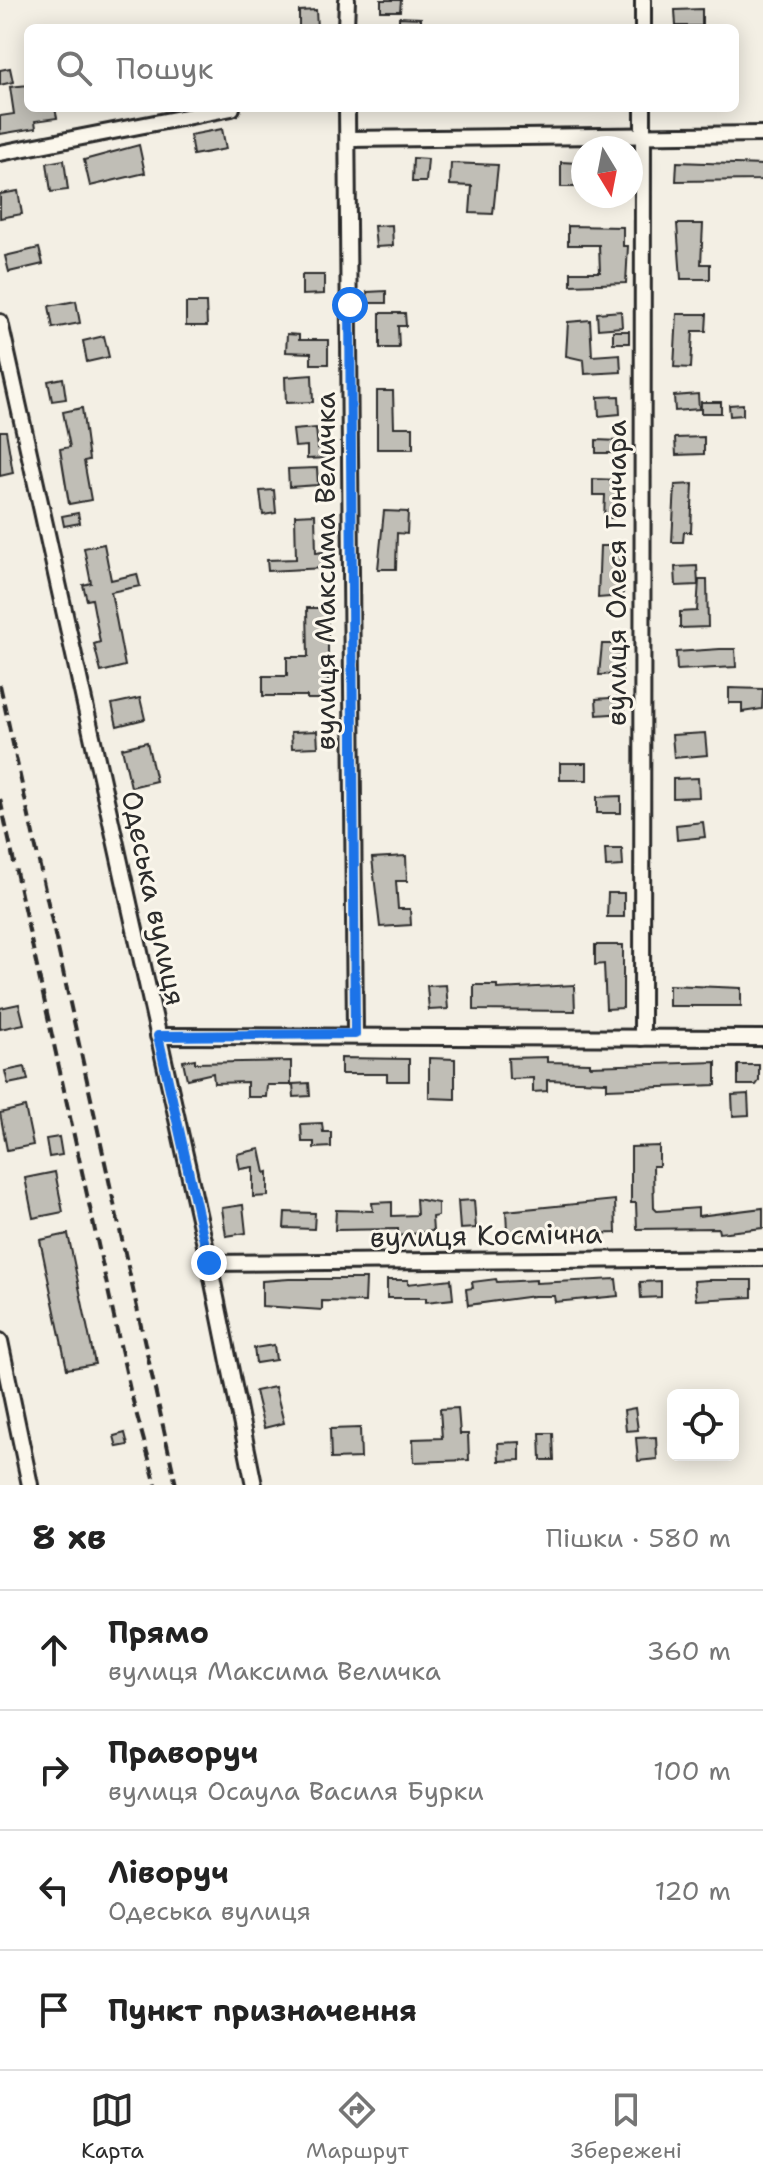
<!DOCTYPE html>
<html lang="uk">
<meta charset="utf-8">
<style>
body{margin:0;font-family:"Shantell Sans",sans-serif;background:#f6f6f6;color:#222}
.controls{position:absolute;right:24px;bottom:24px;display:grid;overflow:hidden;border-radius:12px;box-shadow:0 4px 20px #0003}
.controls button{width:72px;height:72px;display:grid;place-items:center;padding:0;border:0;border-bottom:2px solid #e0e0e0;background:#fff;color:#222;font:40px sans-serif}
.compass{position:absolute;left:571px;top:136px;width:72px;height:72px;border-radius:50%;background:#fff;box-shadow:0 4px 20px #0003;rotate:170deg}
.stop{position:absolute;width:24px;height:24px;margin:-18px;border:6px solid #1a73e8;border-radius:50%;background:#fff}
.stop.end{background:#1a73e8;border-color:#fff;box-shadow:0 2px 8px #0008}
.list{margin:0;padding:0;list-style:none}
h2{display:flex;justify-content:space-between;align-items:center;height:104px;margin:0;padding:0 32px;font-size:34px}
h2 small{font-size:26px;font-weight:400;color:#767676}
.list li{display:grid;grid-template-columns:52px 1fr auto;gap:24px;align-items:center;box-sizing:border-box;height:120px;padding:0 32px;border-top:2px solid #e0e0e0}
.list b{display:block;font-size:30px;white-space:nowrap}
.list p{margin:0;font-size:26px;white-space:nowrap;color:#767676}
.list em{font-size:26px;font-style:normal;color:#767676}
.icon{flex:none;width:44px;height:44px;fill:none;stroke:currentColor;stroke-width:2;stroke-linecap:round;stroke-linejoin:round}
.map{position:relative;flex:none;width:763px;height:1485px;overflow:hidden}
.search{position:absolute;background:#fff;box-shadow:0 4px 20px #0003;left:24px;right:24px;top:24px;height:88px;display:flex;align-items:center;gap:20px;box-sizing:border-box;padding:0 28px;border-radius:12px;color:#767676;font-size:30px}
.sheet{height:584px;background:#fff}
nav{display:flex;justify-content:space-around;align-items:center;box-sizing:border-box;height:112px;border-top:2px solid #e0e0e0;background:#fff;font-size:22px;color:#767676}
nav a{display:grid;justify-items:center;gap:4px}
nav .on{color:#2b2b2b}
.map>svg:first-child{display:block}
</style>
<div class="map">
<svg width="763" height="1485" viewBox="0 0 763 1485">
<rect width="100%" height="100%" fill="#f3efe4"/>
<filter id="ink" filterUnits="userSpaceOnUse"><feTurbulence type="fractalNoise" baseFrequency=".0125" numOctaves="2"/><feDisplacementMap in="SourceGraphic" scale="16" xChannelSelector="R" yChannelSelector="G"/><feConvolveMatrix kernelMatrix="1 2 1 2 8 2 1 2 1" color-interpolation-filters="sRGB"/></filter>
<g filter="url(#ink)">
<g fill="#c0beb6" stroke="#2b2b2b" stroke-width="2">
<polygon points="381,0 401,0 400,11 381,11"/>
<polygon points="702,9 702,26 676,26 675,10"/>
<polygon points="316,10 317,28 299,28 299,11"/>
<polygon points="399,17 421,18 421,28 399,28"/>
<polygon points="10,68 13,82 0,85 0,70"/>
<polygon points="28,85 28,108 55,108 57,118 35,121 36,128 0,134 0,116 14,114 10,87"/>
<polygon points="222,129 226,149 193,155 190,135"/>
<polygon points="139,145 145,173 90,186 84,160"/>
<polygon points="413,158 428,159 426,182 412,182"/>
<polygon points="64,160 68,190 51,192 47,163"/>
<polygon points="561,162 577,163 577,187 561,187"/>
<polygon points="677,162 763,165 763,180 676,181"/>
<polygon points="451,163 498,165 493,214 470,213 472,186 450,185"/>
<polygon points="18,191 22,214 0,218 0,194"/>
<polygon points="677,224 703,224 701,264 710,264 710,279 681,279"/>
<polygon points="392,225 393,246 376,247 374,226"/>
<polygon points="568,226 623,227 623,246 628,246 626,283 571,285 571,272 600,272 599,245 568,245"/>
<polygon points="39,248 43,264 9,272 5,256"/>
<polygon points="302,275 324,275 324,294 302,295"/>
<polygon points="386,291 386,303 368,303 367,292"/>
<polygon points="76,301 80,323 53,328 49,306"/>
<polygon points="186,303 206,303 207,326 186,326"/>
<polygon points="621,311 622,327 598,329 597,313"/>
<polygon points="380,313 405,313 406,326 398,326 399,348 380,348"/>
<polygon points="677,314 707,314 706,331 693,331 691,368 674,367"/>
<polygon points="590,320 592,356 620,354 621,372 585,374 584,360 566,356 568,322"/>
<rect x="613" y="331" width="16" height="12"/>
<polygon points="287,334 299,335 299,340 328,340 328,364 311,364 311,353 286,352"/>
<polygon points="104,336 109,357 87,362 83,341"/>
<polygon points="312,375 313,402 286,403 285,377"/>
<polygon points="63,378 66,399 52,401 48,381"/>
<polygon points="377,391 393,391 394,427 413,427 413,449 377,449"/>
<polygon points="698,394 699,409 675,411 674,396"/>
<polygon points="619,396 620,414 599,416 598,397"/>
<rect x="701" y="402" width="20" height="11"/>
<polygon points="743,404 743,415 730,416 729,405"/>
<polygon points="82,408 89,460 84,461 91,500 69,504 60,449 70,447 63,412"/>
<polygon points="316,428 318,448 325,447 326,458 307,459 307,446 295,447 293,430"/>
<polygon points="0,431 6,431 13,473 0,476"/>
<polygon points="704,437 704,454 676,455 675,438"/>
<polygon points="596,440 620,441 620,453 596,453"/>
<polygon points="317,468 318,485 289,487 288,469"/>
<polygon points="593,479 621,480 619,518 604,518 605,495 593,495"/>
<polygon points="693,484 691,532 684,532 683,542 672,542 675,485"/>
<polygon points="274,490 276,513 263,515 260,491"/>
<polygon points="384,511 408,512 407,534 397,533 396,569 378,569"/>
<polygon points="78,513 80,523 64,526 62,516"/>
<polygon points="315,514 316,553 323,552 324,568 268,571 267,560 296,559 295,515"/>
<polygon points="104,544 111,580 137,574 140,586 111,592 125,666 101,672 94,644 100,642 92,599 87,600 83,585 91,583 84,548"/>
<polygon points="600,546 620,546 623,596 598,598"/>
<polygon points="697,566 698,585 676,586 675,567"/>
<polygon points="699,580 707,580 708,627 680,628 680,612 697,611"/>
<polygon points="307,608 328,608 328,699 307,699 307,696 263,696 263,676 287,676 287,657 308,657"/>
<polygon points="602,644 622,644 622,674 599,675"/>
<polygon points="720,649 735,649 736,667 677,670 676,652"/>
<polygon points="729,688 763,689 762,709 742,712 742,703 729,703"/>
<polygon points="624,697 625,713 597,715 596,699"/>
<polygon points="140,698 145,719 117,726 112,704"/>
<polygon points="317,731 318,747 292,748 291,732"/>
<polygon points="705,733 707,755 674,758 672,735"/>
<polygon points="147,742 156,781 131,787 122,748"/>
<rect x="560" y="763" width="27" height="17"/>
<polygon points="698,778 699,797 673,798 673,779"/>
<polygon points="621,796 621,813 597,813 597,797"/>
<polygon points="703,822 705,837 677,840 676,825"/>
<polygon points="605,849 622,849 623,866 606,867"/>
<polygon points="406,856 407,881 396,881 398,909 410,909 411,925 380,927 372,858"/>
<polygon points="608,893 624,893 624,917 607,917"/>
<polygon points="595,945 623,945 623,1008 606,1009 604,964 595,965"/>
<polygon points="446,985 448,1009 429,1010 427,986"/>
<polygon points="474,985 497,985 497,989 574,985 575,1011 474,1010"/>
<polygon points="669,985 741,988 741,1006 669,1006"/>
<polygon points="19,1004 24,1024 0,1029 0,1008"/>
<polygon points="547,1057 547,1062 590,1063 590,1066 716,1062 716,1085 607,1089 607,1082 547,1080 547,1091 533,1092 533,1078 509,1079 508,1058"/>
<polygon points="341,1058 409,1059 409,1081 387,1081 387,1074 341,1074"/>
<polygon points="429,1058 455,1059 455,1099 429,1098"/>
<polygon points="195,1059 195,1063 291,1061 291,1085 267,1085 266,1097 247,1097 247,1082 214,1083 213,1073 187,1079 183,1061"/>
<polygon points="738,1065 759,1065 759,1081 756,1085 738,1085"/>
<polygon points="25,1067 28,1080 8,1084 5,1071"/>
<polygon points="309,1083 310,1096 294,1097 293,1084"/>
<polygon points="748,1094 749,1115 733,1116 732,1095"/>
<polygon points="25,1107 33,1145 7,1150 0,1113"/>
<polygon points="322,1123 323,1132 331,1132 331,1147 314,1148 314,1142 302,1142 301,1124"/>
<polygon points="59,1137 62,1155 49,1157 46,1139"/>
<polygon points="659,1146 659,1166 653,1166 654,1208 657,1211 698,1208 698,1216 763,1208 763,1228 719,1233 718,1228 637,1229 636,1203 631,1203 631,1147"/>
<polygon points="260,1149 265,1173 268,1172 268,1196 253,1197 253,1167 240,1169 237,1154"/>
<polygon points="55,1172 63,1212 33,1218 25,1178"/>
<polygon points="416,1199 438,1203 438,1216 432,1217 433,1231 398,1236 398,1229 335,1230 336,1210 373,1211 372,1203 392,1202 392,1216 417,1215"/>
<polygon points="474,1200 476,1228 460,1229 458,1201"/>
<polygon points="615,1200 616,1233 585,1234 585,1229 536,1233 537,1237 526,1238 525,1233 511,1234 507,1231 506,1211"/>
<polygon points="243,1205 246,1233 226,1236 222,1208"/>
<polygon points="285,1212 315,1213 314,1229 284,1228"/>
<polygon points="68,1234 95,1364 67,1369 40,1240"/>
<polygon points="289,1279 366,1279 365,1302 322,1301 322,1310 262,1306 262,1281"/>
<polygon points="451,1279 453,1299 426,1302 426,1298 387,1298 387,1280 408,1280 408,1284"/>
<polygon points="496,1279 497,1282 536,1280 536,1283 616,1279 618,1296 555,1302 554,1296 534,1296 468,1305 466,1289 473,1288 472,1282"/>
<polygon points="708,1280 752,1280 752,1297 696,1300 694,1281"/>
<polygon points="661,1281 661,1297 641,1298 640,1282"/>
<polygon points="274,1345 276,1360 256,1363 254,1348"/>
<polygon points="275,1387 284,1423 264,1428 255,1391"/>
<polygon points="458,1408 460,1434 468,1434 469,1460 414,1462 413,1439 442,1438 440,1409"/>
<polygon points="635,1408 638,1430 626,1431 624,1410"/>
<polygon points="360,1428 361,1458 331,1459 330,1429"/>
<polygon points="125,1433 128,1445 117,1447 114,1436"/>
<polygon points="540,1433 553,1433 554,1460 541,1460"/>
<polygon points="656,1437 657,1459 638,1461 636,1438"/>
<polygon points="520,1442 520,1460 499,1461 498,1443"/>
</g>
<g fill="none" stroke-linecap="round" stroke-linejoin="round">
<g stroke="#2b2b2b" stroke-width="20">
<g id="minor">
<polyline points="346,28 347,0"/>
<polyline points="643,28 643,0"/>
<polyline points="347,108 355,1034"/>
<polyline points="348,139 763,134"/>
<polyline points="0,153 232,108"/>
<polyline points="0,322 209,1263 254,1485"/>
<polyline points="158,1036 763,1038"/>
<polyline points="642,1038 643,108"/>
<polyline points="209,1263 763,1258"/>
<polyline points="0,1341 30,1485"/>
</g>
</g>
<use href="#minor" stroke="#fbf7ec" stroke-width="14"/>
<g stroke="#2b2b2b" stroke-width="4" stroke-dasharray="12 6" stroke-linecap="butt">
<polyline points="0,685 176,1485"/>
<polyline points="0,799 130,1390 156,1485"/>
</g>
</g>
</g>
<g fill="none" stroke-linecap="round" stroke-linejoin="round" filter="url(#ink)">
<polyline stroke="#1a73e8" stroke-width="10" points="209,1263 158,1036 355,1034 350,305"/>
</g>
<g text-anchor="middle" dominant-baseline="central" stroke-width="6" stroke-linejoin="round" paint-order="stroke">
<g font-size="28" fill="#2b2b2b" stroke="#fbf7ec">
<text transform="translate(325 571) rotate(-90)">вулиця Максима Величка</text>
<text transform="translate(616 573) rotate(-90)">вулиця Олеся Гончара</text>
<text transform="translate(154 898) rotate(78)">Одеська вулиця</text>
<text transform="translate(486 1235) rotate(-1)">вулиця Космічна</text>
</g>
</g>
</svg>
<div class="controls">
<button><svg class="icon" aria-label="locate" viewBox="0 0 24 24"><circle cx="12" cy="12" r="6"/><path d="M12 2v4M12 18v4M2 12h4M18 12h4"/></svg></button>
</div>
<svg class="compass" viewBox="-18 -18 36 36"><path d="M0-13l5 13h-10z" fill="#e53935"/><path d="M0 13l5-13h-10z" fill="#767676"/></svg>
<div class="stop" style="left:350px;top:305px"></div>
<div class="stop end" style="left:209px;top:1263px"></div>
<div class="search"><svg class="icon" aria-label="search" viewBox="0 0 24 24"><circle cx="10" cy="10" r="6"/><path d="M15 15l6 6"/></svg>Пошук</div>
</div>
<section class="sheet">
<h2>8 хв<small>Пішки · 580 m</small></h2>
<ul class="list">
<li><svg class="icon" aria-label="ahead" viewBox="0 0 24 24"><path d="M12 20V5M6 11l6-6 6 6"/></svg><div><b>Прямо</b><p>вулиця Максима Величка</p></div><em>360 m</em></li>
<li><svg class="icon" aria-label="right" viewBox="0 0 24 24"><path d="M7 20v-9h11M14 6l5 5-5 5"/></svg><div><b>Праворуч</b><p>вулиця Осаула Василя Бурки</p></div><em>100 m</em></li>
<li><svg class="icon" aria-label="left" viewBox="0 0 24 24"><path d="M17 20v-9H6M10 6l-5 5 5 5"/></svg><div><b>Ліворуч</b><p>Одеська вулиця</p></div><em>120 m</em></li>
<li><svg class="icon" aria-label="arrive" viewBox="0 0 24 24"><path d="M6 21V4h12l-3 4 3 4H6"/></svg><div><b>Пункт призначення</b></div></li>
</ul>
</section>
<nav>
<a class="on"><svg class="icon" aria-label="map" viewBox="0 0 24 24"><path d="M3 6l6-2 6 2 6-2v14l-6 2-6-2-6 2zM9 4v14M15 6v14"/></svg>Карта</a>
<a><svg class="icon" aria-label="directions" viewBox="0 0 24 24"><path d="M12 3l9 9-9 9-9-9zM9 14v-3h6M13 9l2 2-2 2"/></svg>Маршрут</a>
<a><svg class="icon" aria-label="saved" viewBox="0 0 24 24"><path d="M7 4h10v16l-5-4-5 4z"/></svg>Збережені</a>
</nav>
